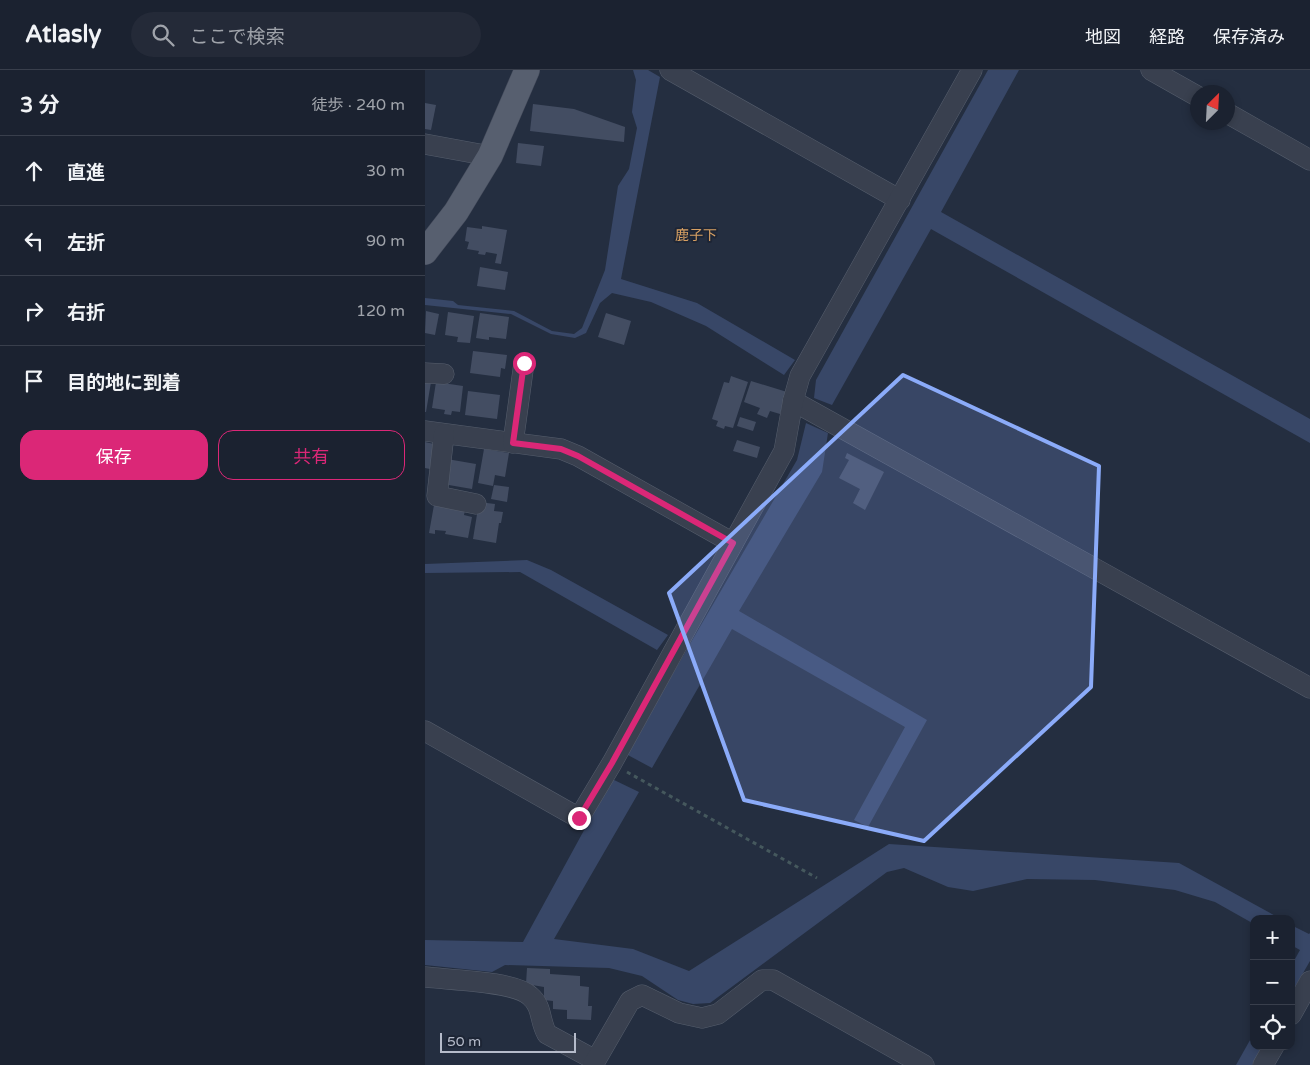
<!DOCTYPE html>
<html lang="ja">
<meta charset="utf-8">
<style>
body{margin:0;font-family:"Varela Round","Noto Sans JP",sans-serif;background:#242a38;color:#f1f3f6}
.controls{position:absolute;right:15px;bottom:15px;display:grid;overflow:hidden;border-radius:10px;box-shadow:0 2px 8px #0003}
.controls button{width:45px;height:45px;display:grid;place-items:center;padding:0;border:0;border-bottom:1px solid #393f4c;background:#1b2230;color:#f1f3f6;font:25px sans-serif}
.compass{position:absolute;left:765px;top:15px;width:45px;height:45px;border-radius:50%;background:#1b2230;box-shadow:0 2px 8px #0003;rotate:24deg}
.scale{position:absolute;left:15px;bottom:12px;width:136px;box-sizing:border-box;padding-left:5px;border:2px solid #b5bbca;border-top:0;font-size:14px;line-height:18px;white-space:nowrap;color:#b5bbca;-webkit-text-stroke:4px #1d2535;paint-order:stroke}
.stop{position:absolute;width:15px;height:15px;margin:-11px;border:4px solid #db2777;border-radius:50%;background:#fff}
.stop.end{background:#db2777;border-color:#fff;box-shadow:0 1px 5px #0008}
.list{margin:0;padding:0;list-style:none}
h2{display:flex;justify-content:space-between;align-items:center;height:65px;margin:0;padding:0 20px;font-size:21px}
h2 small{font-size:16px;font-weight:400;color:#a0a4ab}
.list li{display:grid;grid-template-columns:32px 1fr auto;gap:15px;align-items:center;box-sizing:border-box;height:70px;padding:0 20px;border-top:1px solid #393f4c}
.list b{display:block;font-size:19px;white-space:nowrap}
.list em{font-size:16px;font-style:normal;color:#a0a4ab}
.actions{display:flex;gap:10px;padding:15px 20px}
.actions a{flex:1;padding:11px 0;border:1px solid #db2777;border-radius:15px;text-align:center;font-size:18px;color:#db2777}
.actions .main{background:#db2777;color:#fff}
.icon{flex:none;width:28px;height:28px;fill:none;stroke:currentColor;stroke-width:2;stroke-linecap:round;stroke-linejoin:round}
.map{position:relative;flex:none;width:885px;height:995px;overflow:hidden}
header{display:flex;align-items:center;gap:30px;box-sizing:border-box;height:70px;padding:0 25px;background:#1b2230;border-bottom:1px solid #393f4c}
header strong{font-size:24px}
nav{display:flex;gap:28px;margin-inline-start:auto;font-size:18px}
.search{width:350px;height:45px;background:#242a38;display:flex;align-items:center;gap:12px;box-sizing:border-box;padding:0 18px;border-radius:28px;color:#a0a4ab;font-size:19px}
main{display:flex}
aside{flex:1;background:#1b2230}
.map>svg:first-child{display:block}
</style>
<header>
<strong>Atlasly</strong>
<div class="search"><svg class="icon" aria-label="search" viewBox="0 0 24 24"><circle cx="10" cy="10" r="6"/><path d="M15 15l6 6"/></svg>ここで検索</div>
<nav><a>地図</a><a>経路</a><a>保存済み</a></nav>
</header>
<main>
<aside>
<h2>3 分<small>徒歩 · 240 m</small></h2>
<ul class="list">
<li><svg class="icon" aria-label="ahead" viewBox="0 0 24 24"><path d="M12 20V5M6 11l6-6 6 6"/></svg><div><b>直進</b></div><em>30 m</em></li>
<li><svg class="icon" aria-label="left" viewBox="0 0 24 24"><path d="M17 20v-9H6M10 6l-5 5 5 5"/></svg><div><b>左折</b></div><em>90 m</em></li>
<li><svg class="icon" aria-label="right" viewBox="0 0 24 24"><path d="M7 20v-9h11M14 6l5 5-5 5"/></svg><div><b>右折</b></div><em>120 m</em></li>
<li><svg class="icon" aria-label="arrive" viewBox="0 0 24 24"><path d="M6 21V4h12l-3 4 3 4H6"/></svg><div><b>目的地に到着</b></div></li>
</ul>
<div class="actions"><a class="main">保存</a><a>共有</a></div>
</aside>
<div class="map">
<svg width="885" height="995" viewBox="0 0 885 995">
<rect width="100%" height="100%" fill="#242e40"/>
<g fill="#384767">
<polygon points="208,0 223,0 235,7 196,209 272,233 370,290 359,305 281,256 226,232 187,223 175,233 161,263 150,268 126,264 86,244 0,235 0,228 28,231 33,235 89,241 127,261 149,264 157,258 180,200 193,116 204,99 212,58 207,42 211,10"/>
<polygon points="563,0 594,0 516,142 885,349 885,373 506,159 407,335 389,328 391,310"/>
<polygon points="381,353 403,363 397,402 314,541 502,650 443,757 429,750 480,657 307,559 227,698 201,684 372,390"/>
<polygon points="102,490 126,500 243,565 232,580 95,502 0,503 0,494"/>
<polygon points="187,709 214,722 129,869 208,879 264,901 464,774 754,793 856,849 829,849 829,854 790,832 750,820 670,810 602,809 548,821 523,817 479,798 462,802 285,933 268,934 253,930 217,906 184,898 80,895 67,902 0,895 0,870 98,872"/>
<polygon points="866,855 884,864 885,863 885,891 866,924 866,896 875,880 866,875"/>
<polygon points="829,963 829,976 837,976 827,995 811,995"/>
</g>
<g fill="#434d62">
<polygon points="0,33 11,35 6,60 0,59"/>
<polygon points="108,34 149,39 200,57 199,72 105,61"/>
<polygon points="93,73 119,76 116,96 91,93"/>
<polygon points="57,156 82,160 76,194 70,193 72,184 61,182 60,185 53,184 54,181 42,179 44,172 40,171 42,157 57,159"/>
<polygon points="55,197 83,202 80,220 52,216"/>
<polygon points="1,241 14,244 10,265 0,263"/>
<polygon points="23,242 49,246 45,273 32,272 33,267 20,265"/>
<polygon points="55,243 84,247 81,269 64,267 64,270 51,268"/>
<polygon points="181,243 206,251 199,275 173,267"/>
<polygon points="48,281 82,285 80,299 76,298 75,307 45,303"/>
<polygon points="306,306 323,312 308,358 300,356 299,359 291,356 293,351 287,349 299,312 304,313"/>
<polygon points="0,311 6,312 1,342 0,342"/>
<polygon points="326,311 362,322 355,344 345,341 342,348 332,344 335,338 319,332"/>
<polygon points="11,312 38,316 35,342 27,341 26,345 19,344 20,340 7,338"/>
<polygon points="43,321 75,325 72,349 40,345"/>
<polygon points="315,347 331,352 328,361 312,356"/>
<polygon points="312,370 335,377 332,388 308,381"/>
<polygon points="0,372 9,374 5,399 0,398"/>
<polygon points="59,379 84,383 80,407 70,405 68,416 53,413"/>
<polygon points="422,383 459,402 440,440 428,433 435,419 414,408 424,390 420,388"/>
<polygon points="22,389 51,394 47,419 18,414"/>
<polygon points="69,415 84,417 82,432 66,429"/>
<polygon points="54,432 70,434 69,441 78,442 76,453 74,453 71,473 48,469"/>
<polygon points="9,435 40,440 39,445 47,447 43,468 20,464 21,461 10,460 10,464 4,463"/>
<polygon points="102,898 125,899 125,904 155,906 155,916 164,917 163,936 167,936 166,950 142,949 142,940 128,939 128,931 119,930 119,917 101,914"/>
</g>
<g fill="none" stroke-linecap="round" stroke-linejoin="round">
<g stroke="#565e6d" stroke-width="21">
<g id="minor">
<polyline points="245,0 475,130"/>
<polyline points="726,0 772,26"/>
<polyline points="802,43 885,90"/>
<polyline points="0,74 65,86"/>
<polyline points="0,303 19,304"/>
<polyline points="368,331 885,618"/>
<polyline points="0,361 136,379 153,386 308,473"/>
<polyline points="19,364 12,426 51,434"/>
<polyline points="88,373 99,293"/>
<polyline points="0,661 154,748 187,693 359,381 368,331 375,306 547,0"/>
<path d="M0,907C23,910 90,911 105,926C118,937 114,950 122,964L170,990"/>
<polyline points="866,945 885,911"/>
<polyline points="168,995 205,931 217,925 254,943 277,948 293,944 337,910 348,910 499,995"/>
<polyline points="838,995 849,976"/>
</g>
</g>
<g stroke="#424959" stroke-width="26">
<polyline id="major" points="0,182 31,142 65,86 102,0"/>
</g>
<polyline stroke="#45585d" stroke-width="3" stroke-dasharray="4 4" stroke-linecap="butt" points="202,702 392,808"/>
<use href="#minor" stroke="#39404f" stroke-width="20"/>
<use href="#major" stroke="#575f6f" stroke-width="25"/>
</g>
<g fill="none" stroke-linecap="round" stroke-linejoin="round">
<polyline stroke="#db2777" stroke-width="6" points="99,293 88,373 136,379 153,386 308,473 187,693 154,748"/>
</g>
<path fill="#8babf9" fill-opacity="0.2" stroke="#8babf9" stroke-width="4" stroke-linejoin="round" d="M478,305L674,396L666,617L499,771L319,730L244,523Z"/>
<g text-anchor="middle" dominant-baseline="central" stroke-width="4" stroke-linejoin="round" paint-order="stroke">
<g font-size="14" fill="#d7a063" stroke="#1d2535">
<text x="271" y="165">鹿子下</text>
</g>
</g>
</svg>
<div class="controls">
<button>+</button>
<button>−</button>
<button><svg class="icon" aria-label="locate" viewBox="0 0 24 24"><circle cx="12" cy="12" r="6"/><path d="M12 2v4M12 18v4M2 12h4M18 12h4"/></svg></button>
</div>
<svg class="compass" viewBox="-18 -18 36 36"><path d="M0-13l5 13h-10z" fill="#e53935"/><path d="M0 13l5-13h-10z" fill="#a0a4ab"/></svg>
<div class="scale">50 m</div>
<div class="stop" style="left:99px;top:293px"></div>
<div class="stop end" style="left:154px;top:748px"></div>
</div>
</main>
